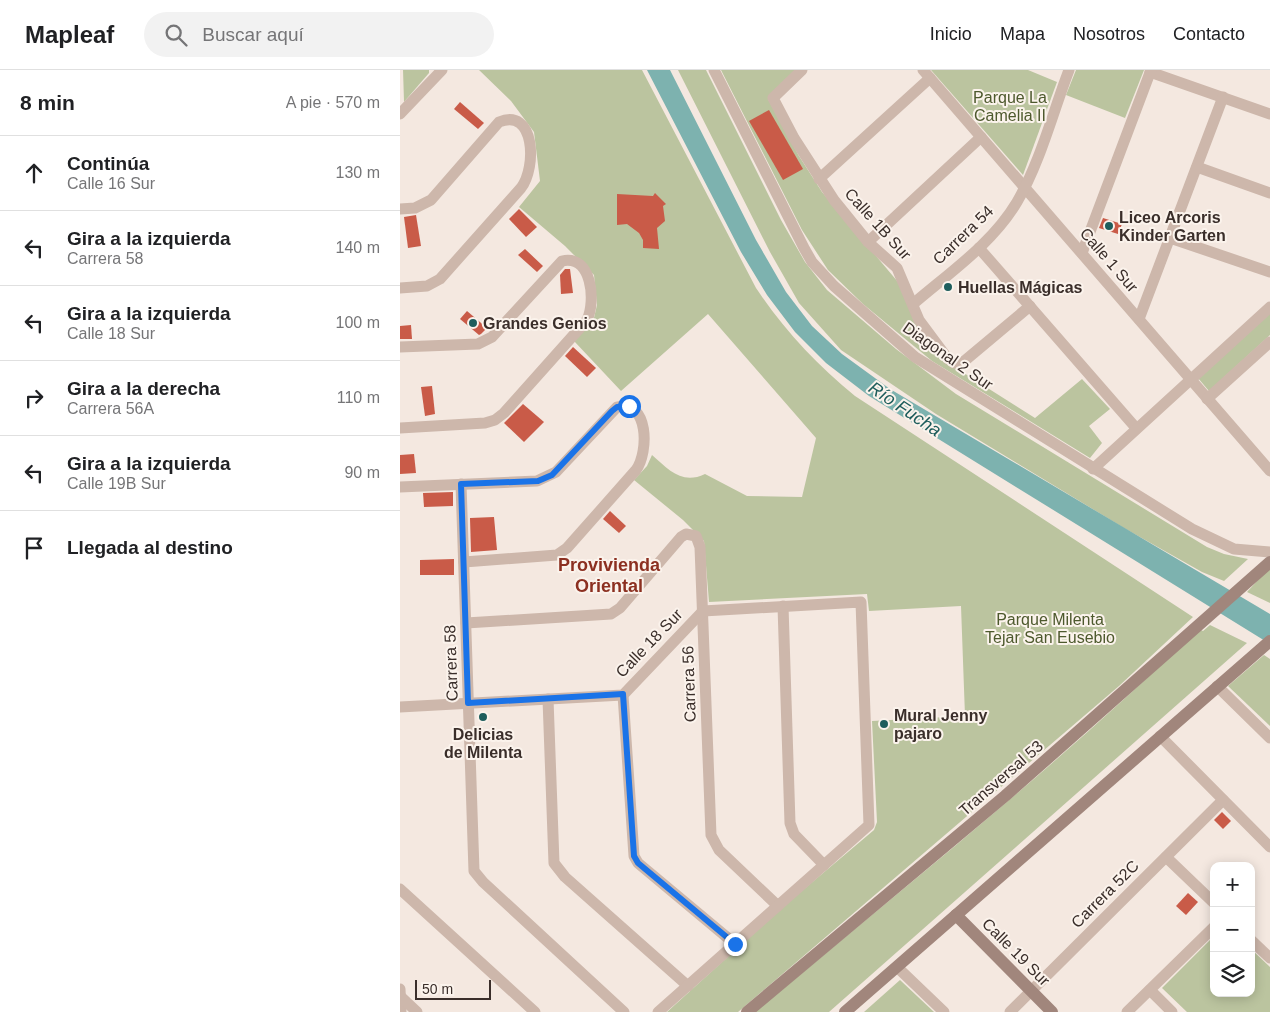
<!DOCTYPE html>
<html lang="es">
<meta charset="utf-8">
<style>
body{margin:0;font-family:Helvetica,sans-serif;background:#f2f2f2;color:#202124}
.controls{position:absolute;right:15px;bottom:15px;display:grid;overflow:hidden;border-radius:10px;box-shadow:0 2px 12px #0003}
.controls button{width:45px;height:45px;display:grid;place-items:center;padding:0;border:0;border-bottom:1px solid #e0e0e0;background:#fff;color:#202124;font:25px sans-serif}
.scale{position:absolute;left:15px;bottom:12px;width:76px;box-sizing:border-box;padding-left:5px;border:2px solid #3a2e2a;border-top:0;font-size:14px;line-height:18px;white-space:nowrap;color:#3a2e2a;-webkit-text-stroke:4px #fbf3ec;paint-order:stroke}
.stop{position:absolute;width:15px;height:15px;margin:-11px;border:4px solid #1a73e8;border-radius:50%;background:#fff}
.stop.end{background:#1a73e8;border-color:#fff;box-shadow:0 1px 5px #0008}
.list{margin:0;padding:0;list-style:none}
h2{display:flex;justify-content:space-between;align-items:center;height:65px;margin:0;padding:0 20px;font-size:21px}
h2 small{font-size:16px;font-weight:400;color:#757577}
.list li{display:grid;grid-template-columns:32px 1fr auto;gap:15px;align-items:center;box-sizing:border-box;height:75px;padding:0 20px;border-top:1px solid #e0e0e0}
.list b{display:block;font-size:19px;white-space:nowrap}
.list p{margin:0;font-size:16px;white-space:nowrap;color:#757577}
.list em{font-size:16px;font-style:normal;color:#757577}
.icon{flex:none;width:28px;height:28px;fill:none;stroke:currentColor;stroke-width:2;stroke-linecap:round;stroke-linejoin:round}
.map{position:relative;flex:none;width:870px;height:942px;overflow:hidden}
header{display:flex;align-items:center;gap:30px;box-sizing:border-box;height:70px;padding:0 25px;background:#fff;border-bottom:1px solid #e0e0e0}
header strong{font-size:24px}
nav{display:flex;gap:28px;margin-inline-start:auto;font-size:18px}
.search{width:350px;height:45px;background:#f2f2f2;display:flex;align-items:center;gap:12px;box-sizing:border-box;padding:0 18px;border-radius:28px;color:#757577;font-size:19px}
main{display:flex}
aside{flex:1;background:#fff}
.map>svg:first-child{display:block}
</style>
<header>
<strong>Mapleaf</strong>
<div class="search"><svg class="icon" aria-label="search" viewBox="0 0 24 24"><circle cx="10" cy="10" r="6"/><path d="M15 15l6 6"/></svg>Buscar aquí</div>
<nav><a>Inicio</a><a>Mapa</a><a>Nosotros</a><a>Contacto</a></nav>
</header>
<main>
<aside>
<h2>8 min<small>A pie · 570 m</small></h2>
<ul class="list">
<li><svg class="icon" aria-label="ahead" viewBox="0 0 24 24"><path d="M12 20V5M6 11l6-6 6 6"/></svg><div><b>Continúa</b><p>Calle 16 Sur</p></div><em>130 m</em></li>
<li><svg class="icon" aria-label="left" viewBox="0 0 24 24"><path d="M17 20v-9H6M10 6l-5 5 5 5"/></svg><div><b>Gira a la izquierda</b><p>Carrera 58</p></div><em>140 m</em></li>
<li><svg class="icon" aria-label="left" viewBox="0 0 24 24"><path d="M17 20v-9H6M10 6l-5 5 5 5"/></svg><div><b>Gira a la izquierda</b><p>Calle 18 Sur</p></div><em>100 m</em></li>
<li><svg class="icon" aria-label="right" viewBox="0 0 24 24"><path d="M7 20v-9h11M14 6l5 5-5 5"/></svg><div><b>Gira a la derecha</b><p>Carrera 56A</p></div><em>110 m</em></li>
<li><svg class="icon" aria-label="left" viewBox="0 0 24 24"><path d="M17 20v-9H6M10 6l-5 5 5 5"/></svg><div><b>Gira a la izquierda</b><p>Calle 19B Sur</p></div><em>90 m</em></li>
<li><svg class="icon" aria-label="arrive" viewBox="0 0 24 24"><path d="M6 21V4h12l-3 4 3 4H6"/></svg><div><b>Llegada al destino</b></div></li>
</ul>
</aside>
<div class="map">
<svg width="870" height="942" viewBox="0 0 870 942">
<rect width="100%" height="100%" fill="#f4e8e0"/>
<g fill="#bbc49f">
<polygon points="3,0 29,0 29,3 4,32"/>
<path d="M79,0H242L356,218C384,260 416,294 455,326L793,547L719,616L338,942H267L384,836L474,760L477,752L472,651L565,646L561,536L469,541L467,524L309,532L304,471L283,450L234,410L247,396L252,385C269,400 282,415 305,404L347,426L402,427L416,368L308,244L221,321L174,271L193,252L197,235L194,205L165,176L119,137L140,111L134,62L111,31Z"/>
<polygon points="278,0 306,0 381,150 405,192 427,220 496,279 556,324 807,477 824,484 848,489 824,511 802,502 724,458 536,344 441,280 399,233 370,182"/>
<polygon points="321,0 397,0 368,29 399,86 422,122 498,212 519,261 537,286 635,348 682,309 710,339 689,356 702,373 690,388 532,291 463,234 428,200 402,160"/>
<polygon points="531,0 628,0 657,12 623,105"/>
<polygon points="676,0 744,0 725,48 666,25"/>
<polygon points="870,243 870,265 809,321 798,308"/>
<polygon points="870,497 870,533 847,522"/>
<path d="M810,555L847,573L429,942H355C505,817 658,695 799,559L803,561Z"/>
<polygon points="864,585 870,589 870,656 828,616"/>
<polygon points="814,866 814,923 851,923 851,879 870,897 870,942 787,942 762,918"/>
<polygon points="500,910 534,942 464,942"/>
</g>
<polygon fill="#7db2af" points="247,0 270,0 356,170 386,222 412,256 442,284 490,319 870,544 870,574 469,326 426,293 395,262 367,225 341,182"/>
<g fill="#c95b48">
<polygon points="60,32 84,53 78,59 54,39"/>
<polygon points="369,40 403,99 383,110 349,51"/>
<polygon points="255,123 266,134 263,136 265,151 257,158 259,179 243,178 243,170 239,163 227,154 217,155 217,124 253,126"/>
<polygon points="119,139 137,157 126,167 109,149"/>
<polygon points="16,145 21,176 8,178 4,147"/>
<polygon points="703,148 722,154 718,164 699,158"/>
<polygon points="125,179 143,196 137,202 118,185"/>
<polygon points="165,199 170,199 173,223 161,224 160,205"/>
<polygon points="67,241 87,258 81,264 79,265 60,249"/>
<polygon points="11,255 12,269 0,269 0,256"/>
<polygon points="173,277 196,298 187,307 165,286"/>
<polygon points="32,316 35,344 25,346 21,317"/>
<polygon points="123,334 144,352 124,372 104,353"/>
<polygon points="14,384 16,403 0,404 0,385"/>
<polygon points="53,422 53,436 24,437 23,423"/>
<polygon points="210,441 226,456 219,463 203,449"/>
<polygon points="94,447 97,480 71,482 70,448"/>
<polygon points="54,489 54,505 20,505 20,490"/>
<polygon points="822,742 831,751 823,759 814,750"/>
<polygon points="788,823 798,832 786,845 776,836"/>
</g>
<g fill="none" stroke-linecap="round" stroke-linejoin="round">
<g stroke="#cdb7ab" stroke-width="11">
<polyline points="314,0 404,178 412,192 434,216 515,287 792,459 834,479 870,482"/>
<polyline points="402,0 373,28 394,68 434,130 468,172 497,198 519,250 548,289 554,293 562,293 630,236"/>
<polyline points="523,0 870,401"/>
<polyline points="750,2 870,44"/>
<polyline points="0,44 42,0"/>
<polyline points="797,97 870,123"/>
<polyline points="419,109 530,8"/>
<path d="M0,139L15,138L31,130L99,52C135,37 137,97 121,118L40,209L27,216L0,218"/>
<polyline points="770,168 870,202"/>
<polyline points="468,172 581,67"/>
<polyline points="579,178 736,358"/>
<polyline points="682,183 751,0"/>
<path d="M513,234C549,203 592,174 617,132C640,93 653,42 669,0"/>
<polyline points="739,249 823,27"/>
<path d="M0,277L78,274L92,267L162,191C192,184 196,231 187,250L104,343L95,350L85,353L0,358"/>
<polyline points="807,329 870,272"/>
<polyline points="693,399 870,237"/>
<polyline points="61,414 74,801 83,812 224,942"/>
<path d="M0,417L137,411L156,402L217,337C249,329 249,382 236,400L167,478L157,485L64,492"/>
<polyline points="383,536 390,753 394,764 424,795"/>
<polyline points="66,553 211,544 220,538 281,467 286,464 296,466 300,477 311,765 319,780 378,836"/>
<polyline points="817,616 870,668"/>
<polyline points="223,625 234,786 238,793 335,874"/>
<polyline points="148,629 154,793 165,807 288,916"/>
<polyline points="0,637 223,625 303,541 461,532 469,755 258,942"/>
<polyline points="760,666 870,777"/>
<polyline points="766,787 814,833"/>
<polyline points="0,819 135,942"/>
<polyline points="851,870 870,888"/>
<polyline points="497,897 544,942"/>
<polyline points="0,919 1,942"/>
<polyline points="750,920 772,942"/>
<polyline points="0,926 17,942"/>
<polyline points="610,942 823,730"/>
<polyline points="727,942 814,857"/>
</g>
<g stroke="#a1867c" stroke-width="12">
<polyline points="556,845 652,942"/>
<polyline points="347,942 605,726 870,492"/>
<polyline points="445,942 870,571"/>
</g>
</g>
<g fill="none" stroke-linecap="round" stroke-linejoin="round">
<polyline stroke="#1a73e8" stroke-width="6" points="229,336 217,337 212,341 152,405 138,411 61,414 68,633 223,624 234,786 238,793 335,874"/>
</g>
<g fill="#1e5d5c" stroke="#fbf3ec" stroke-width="2">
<circle cx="709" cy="156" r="5"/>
<circle cx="548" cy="217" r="5"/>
<circle cx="73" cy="253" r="5"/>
<circle cx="83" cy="647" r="5"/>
<circle cx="484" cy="654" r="5"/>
</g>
<g text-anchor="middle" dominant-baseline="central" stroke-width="4" stroke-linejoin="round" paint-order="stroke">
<g font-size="16" fill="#4d592d" stroke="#fbf3ec">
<text x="610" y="27">Parque La<tspan x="610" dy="18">Camelia II</tspan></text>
<text x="650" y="549">Parque Milenta<tspan x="650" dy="18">Tejar San Eusebio</tspan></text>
</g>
<g font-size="16" font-weight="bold" fill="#3a2e2a" stroke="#fbf3ec" text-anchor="start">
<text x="719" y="147">Liceo Arcoris<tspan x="719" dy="18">Kinder Garten</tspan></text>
<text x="558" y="217">Huellas Mágicas</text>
<text x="83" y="253">Grandes Genios</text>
<text x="494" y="645">Mural Jenny<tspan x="494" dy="18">pajaro</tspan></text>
<text x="83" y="664" text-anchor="middle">Delicias<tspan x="83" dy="18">de Milenta</tspan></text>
</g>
<g font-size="16" fill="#3a2e2a" stroke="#fbf3ec">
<text transform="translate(478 154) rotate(48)">Calle 1B Sur</text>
<text transform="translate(563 165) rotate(-44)">Carrera 54</text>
<text transform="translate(709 190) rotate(49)">Calle 1 Sur</text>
<text transform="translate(548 286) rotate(35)">Diagonal 2 Sur</text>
<text transform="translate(249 573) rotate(-46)">Calle 18 Sur</text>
<text transform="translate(51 593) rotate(-92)">Carrera 58</text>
<text transform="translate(289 614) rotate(-92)">Carrera 56</text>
<text transform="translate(601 708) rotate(-41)">Transversal 53</text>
<text transform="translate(705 824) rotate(-45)">Carrera 52C</text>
<text transform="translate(616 882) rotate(45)">Calle 19 Sur</text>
</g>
<g font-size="18" font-style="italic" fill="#1e5d5c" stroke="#fbf3ec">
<text transform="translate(505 339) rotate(34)">Río Fucha</text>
</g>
<g font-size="18" font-weight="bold" fill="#8c3021" stroke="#fbf3ec">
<text x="209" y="495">Provivienda<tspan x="209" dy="21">Oriental</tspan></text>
</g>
</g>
</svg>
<div class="controls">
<button>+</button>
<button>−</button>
<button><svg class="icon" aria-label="layers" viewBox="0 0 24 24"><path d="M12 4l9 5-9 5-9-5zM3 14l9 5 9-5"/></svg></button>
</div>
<div class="scale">50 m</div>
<div class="stop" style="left:229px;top:336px"></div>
<div class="stop end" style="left:335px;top:874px"></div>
</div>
</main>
